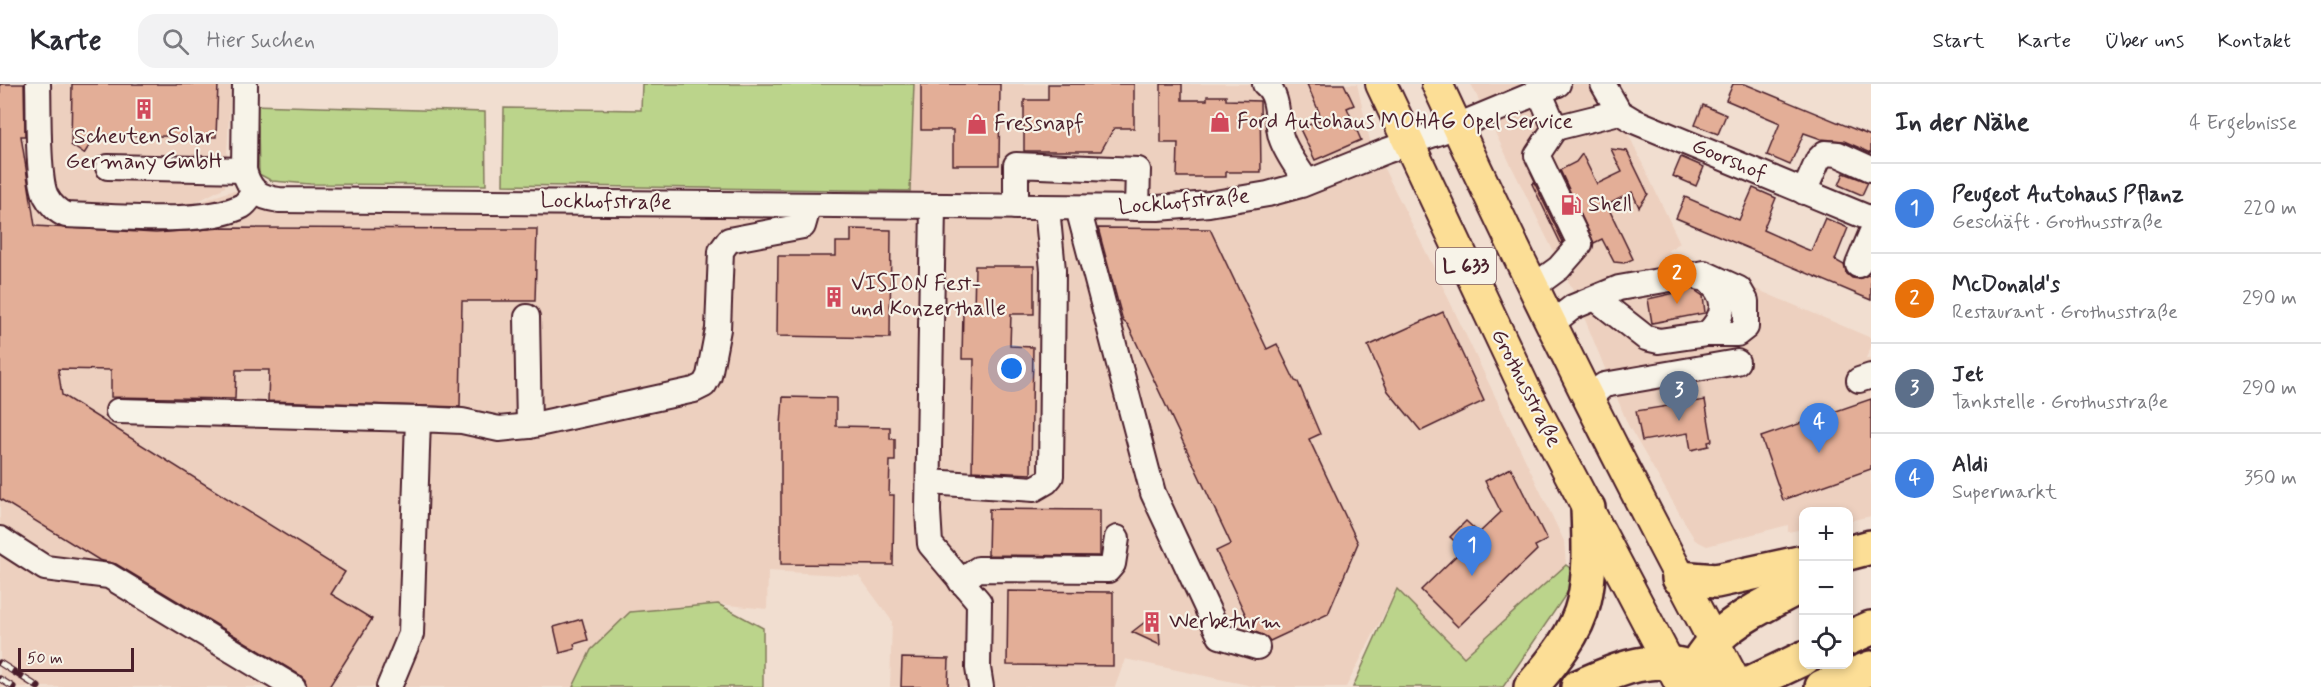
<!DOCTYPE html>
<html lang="de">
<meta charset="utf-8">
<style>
body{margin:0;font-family:Mynerve,sans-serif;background:#f2f2f3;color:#2b2b33}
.controls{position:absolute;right:18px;bottom:18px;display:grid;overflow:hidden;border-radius:12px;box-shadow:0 3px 9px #0003}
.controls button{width:54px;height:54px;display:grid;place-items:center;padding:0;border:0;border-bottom:2px solid #e1e1e2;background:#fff;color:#2b2b33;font:30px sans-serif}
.scale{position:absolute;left:18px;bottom:15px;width:116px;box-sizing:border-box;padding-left:6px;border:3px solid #4a1f2b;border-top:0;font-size:16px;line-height:21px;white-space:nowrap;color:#4a1f2b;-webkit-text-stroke:4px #f7f3e8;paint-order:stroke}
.you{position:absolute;left:1012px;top:285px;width:21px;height:21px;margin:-15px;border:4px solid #fff;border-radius:50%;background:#1a73e8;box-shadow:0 0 0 9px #1a73e833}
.badge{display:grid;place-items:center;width:39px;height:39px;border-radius:50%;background:#b45309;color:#fff;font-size:20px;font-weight:700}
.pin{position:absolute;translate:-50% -50px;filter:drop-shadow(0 2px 3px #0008)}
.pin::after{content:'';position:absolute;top:32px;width:21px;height:18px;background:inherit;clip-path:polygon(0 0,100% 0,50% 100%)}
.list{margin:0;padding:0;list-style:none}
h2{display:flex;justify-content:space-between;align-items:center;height:78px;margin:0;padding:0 24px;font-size:26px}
h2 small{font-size:20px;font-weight:400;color:#7c7c81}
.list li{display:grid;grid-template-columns:39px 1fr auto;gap:18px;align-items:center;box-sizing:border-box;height:90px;padding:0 24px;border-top:2px solid #e1e1e2}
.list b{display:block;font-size:22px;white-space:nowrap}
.list p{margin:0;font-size:20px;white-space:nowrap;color:#7c7c81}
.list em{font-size:20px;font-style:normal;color:#7c7c81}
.icon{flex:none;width:33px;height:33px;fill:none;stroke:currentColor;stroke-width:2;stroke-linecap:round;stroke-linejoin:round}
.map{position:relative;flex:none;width:1871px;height:603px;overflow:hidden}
header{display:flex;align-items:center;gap:36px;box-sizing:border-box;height:84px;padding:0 30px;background:#fff;border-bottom:2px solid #e1e1e2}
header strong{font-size:28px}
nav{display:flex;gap:33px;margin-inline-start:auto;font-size:21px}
.search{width:420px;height:54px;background:#f2f2f3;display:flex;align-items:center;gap:15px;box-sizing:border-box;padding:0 21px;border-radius:18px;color:#7c7c81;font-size:22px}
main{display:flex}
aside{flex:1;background:#fff}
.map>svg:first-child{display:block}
</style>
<header>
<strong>Karte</strong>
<div class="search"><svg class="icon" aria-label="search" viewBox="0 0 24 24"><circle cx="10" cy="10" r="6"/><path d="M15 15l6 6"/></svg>Hier suchen</div>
<nav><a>Start</a><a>Karte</a><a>Über uns</a><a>Kontakt</a></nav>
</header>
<main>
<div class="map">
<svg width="1871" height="603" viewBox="0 0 1871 603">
<rect width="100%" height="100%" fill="#f1ded0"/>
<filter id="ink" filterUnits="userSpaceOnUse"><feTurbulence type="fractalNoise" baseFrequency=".0167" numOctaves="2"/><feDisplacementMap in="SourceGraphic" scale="12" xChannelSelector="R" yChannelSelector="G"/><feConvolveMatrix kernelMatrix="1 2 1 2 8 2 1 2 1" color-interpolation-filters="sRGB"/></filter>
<g filter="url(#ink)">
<g fill="#edd0bf">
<polygon points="0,0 231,0 225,103 191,121 231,107 250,107 915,135 910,107 914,0 1357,0 1370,57 1431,178 1564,457 1566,481 1464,573 1397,505 1346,603 1257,603 1125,575 1115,603 890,603 892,537 859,492 768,487 767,525 718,520 591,566 573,603 0,603"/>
<polygon points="1471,0 1598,0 1624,41 1680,159 1667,167 1871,254 1871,263 1866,274 1871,276 1871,432 1849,437 1848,428 1804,428 1803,445 1788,448 1788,441 1707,462 1695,456 1628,341 1575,211"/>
</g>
<g fill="#bbd48b" stroke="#827a5b" stroke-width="1.5">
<polygon points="642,0 914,0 910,107 503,101 504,24 641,26"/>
<polygon points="253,21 485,28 486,101 310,100 272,97 259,90 258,42"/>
<polygon points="1566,481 1579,491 1503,603 1353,603 1397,505 1464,573"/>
<polygon points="718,520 763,544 763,603 573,603 591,566 630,528"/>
</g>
<g fill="#e3ae97" stroke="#4a1f2b" stroke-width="1.5">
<polygon points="0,0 24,0 25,52 21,52 35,142 156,149 221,144 537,145 535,217 462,217 460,323 268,317 269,286 236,286 235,315 111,313 111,286 58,285 62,311 345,488 331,510 372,535 329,603 307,603 305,596 300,591 116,480 99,476 0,415"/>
<polygon points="72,0 218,0 216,53 96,51 84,70 71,61"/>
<polygon points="921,0 1000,0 999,81 953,81 953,46 921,46"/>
<polygon points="1048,0 1134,0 1134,44 1114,44 1101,67 1024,67 1024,16 1048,16"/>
<polygon points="1161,0 1182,0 1182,16 1207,16 1207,12 1226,12 1226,16 1260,17 1261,88 1226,88 1226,93 1177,93 1178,59 1161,59"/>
<polygon points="1307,0 1344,0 1354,21 1347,24 1361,56 1315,76 1300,45 1322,35"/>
<polygon points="1733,0 1745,0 1871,52 1871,69 1844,57 1821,55 1804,49 1790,81 1767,71 1780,39 1726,16"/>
<polygon points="1703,21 1726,31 1718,50 1695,41"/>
<polygon points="1611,65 1627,67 1648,110 1639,123 1632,108 1607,121 1633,175 1624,179 1614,178 1602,155 1594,159 1560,86 1576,78 1582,70 1597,100 1622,88"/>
<polygon points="1681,73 1704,83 1696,102 1673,92"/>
<polygon points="1844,89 1868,98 1862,111 1839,101"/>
<polygon points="1534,98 1563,158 1561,160 1532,100"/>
<polygon points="1753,104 1776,114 1763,146 1801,163 1811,167 1825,134 1848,144 1835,176 1844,181 1846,189 1852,194 1859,195 1868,191 1871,193 1871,216 1676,134 1685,113 1739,136"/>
<polygon points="1098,144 1210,145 1267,265 1277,260 1295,297 1298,298 1320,350 1309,355 1358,459 1328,530 1270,557 1267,553 1253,547 1216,467 1231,460 1128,241 1123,237"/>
<polygon points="851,145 891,146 890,254 777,252 778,172 836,172 836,158 851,158"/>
<polygon points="975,182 1034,182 1034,230 1011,230 1010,262 1033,263 1031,390 972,387 974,275 962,275 963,227 974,227"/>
<polygon points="1693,205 1703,212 1705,229 1652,239 1648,215"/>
<polygon points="1443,228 1484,317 1421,347 1388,307 1368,262"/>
<polygon points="783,313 836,314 836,342 890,343 890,355 895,355 895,377 890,377 889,411 894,411 893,481 781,480 781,341"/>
<polygon points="1871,315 1871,385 1783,416 1761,353"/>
<polygon points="1705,316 1712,357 1708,358 1709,362 1691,366 1688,349 1642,357 1636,327"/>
<polygon points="1511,384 1547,456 1535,462 1537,466 1458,543 1421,506 1463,465 1450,453 1466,437 1479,449 1501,428 1485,397"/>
<polygon points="989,425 1100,426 1100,472 988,471"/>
<polygon points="1008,507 1113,508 1113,582 1007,581"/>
<polygon points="1158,528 1160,561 1132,548"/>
<polygon points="582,535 588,556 574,560 575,565 560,569 554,543"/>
<polygon points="902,574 949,575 948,603 901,603"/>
</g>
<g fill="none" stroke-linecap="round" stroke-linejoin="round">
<g stroke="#4a1f2b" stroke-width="28">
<g id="minor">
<path d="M38,0C39,23 37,95 46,112C50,120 58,128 66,131C110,132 204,142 242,122C247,119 250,113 254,108"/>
<path d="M245,0L244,86C249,106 258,113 279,116L1158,124L1209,120L1268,110L1301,101L1386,67L1457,42L1558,0"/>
<path d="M1265,0C1280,12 1276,36 1281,53C1286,69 1298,84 1307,98"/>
<polyline points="1603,0 1619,28 1634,37 1871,135"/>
<polyline points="1555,44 1619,28"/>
<polyline points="108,83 244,86"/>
<polyline points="1804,108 1818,76 1825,69 1838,70 1871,85"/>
<polyline points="933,122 928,427 930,460 979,518 978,584 981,603"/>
<polyline points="1016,123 1016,81 1138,86 1137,124"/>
<polyline points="1078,124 1153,409 1220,552 1257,563"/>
<polyline points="1858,181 1871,150"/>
<path d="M1701,194H1705C1728,212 1727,230 1707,250"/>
<polyline points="1533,203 1559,184 1580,160 1537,71 1555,44 1539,7"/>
<polyline points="527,233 529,342"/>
<polyline points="1551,240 1573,223 1619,204 1704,189 1739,205 1746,217 1746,243 1737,250 1707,250 1659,257 1646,254 1595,214"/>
<polyline points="1859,296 1871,292"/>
<polyline points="1589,314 1604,301 1737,278"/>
<polyline points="118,327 418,335"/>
<polyline points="929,398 1034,405 1046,398 1051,392 1053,186 1047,124"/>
<polyline points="0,455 45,484 109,492 293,603"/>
<polyline points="961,498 978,485 1108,486 1113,480 1117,454"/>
<polyline points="389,603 411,550 418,335 462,337 499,345 529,342 694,306 704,301 709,292 718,245 721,167 729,156 803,142 809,121"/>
</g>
</g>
<g stroke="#4a1f2b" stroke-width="34">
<g id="major">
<polyline points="1381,0 1525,305 1679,598"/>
<path d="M1437,0C1531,204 1632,405 1738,603"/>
</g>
</g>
<g stroke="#4a1f2b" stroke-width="38">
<g id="highway">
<polyline points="1848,469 1871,463"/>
<polyline points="1679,494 1716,497 1804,478"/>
<polyline points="1848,554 1871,544"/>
<path d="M1687,602C1707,544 1754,528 1804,500"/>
<path d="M1531,603C1552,579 1577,549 1584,517C1591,487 1589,455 1588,424"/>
<path d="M1578,603C1637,576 1672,565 1729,603"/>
<polyline points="1743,603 1804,574"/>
<polyline points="1822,603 1871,584"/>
</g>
</g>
<use href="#minor" stroke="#f7f3e8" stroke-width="24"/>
<use href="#major" stroke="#fcde96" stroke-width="30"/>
<use href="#highway" stroke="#fcde96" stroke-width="33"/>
<g stroke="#4a1f2b" stroke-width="7">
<g id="rail">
<polyline points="0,579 38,603"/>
<polyline points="0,595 13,603"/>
</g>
</g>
<use href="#rail" stroke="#f7f3e8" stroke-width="4.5" stroke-dasharray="14" stroke-linecap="butt"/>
</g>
</g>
<defs>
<g id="building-bare" transform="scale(1.62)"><path d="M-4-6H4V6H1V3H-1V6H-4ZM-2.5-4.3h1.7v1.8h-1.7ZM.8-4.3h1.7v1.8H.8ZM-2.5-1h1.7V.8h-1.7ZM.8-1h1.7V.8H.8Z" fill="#d1495b" stroke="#f7f3e8" stroke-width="2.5" paint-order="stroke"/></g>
<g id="shop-bare" transform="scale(1.62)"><path d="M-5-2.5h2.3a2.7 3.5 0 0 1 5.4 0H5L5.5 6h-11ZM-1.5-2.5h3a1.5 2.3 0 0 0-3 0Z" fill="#d1495b" stroke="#f7f3e8" stroke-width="2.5" paint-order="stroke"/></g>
<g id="fuel-bare" transform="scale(1.62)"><path d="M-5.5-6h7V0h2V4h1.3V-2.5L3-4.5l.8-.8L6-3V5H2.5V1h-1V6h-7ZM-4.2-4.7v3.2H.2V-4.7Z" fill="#d1495b" stroke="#f7f3e8" stroke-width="2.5" paint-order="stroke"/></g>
</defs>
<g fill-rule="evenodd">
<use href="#building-bare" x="144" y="25"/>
<use href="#shop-bare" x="1220" y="38"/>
<use href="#shop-bare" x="977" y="40"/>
<use href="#fuel-bare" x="1571" y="121"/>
<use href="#building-bare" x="834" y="213"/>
<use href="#building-bare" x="1152" y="538"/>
</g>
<g text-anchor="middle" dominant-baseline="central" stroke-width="4.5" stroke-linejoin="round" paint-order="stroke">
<rect fill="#f7f3e8" stroke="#7e5f64" stroke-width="1.5" x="1436" y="164" width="60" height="36" rx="4.5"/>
<g font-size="21" font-weight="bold" fill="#4a1f2b">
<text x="1466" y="182">L 633</text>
</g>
<g font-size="22" fill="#4a1f2b" stroke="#f7f3e8" text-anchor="start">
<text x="1237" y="38">Ford Autohaus MOHAG Opel Service</text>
<text x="994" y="40">Fressnapf</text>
<text x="144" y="53" text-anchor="middle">Scheuten Solar<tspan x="144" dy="25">Germany GmbH</tspan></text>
<text x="1588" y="121">Shell</text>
<text x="851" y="200">VISION Fest-<tspan x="851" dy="25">und Konzerthalle</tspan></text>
<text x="1169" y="538">Werbeturm</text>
</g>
<g font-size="22" fill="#4a1f2b" stroke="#f7f3e8">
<text transform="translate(1729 76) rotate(23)">Goorshof</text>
<text transform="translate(606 118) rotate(1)">Lockhofstraße</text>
<text transform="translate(1184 118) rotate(-5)">Lockhofstraße</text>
<text transform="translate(1526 304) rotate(63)">Grothusstraße</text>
</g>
</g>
</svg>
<div class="controls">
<button>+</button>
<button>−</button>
<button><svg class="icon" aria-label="locate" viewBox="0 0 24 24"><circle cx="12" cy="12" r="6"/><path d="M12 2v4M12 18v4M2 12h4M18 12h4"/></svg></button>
</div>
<div class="scale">50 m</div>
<div class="you"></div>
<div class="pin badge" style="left:1472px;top:492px;background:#3f7fe0">1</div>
<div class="pin badge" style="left:1677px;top:220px;background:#e8710a">2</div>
<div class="pin badge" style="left:1679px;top:337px;background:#5c6f8a">3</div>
<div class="pin badge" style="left:1819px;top:369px;background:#3f7fe0">4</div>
</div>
<aside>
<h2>In der Nähe<small>4 Ergebnisse</small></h2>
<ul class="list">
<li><span class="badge" style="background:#3f7fe0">1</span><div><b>Peugeot Autohaus Pflanz</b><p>Geschäft · Grothusstraße</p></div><em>220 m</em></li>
<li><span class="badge" style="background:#e8710a">2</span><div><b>McDonald's</b><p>Restaurant · Grothusstraße</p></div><em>290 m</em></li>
<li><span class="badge" style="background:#5c6f8a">3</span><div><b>Jet</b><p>Tankstelle · Grothusstraße</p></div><em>290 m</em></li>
<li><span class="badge" style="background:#3f7fe0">4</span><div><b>Aldi</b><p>Supermarkt</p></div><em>350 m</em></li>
</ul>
</aside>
</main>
